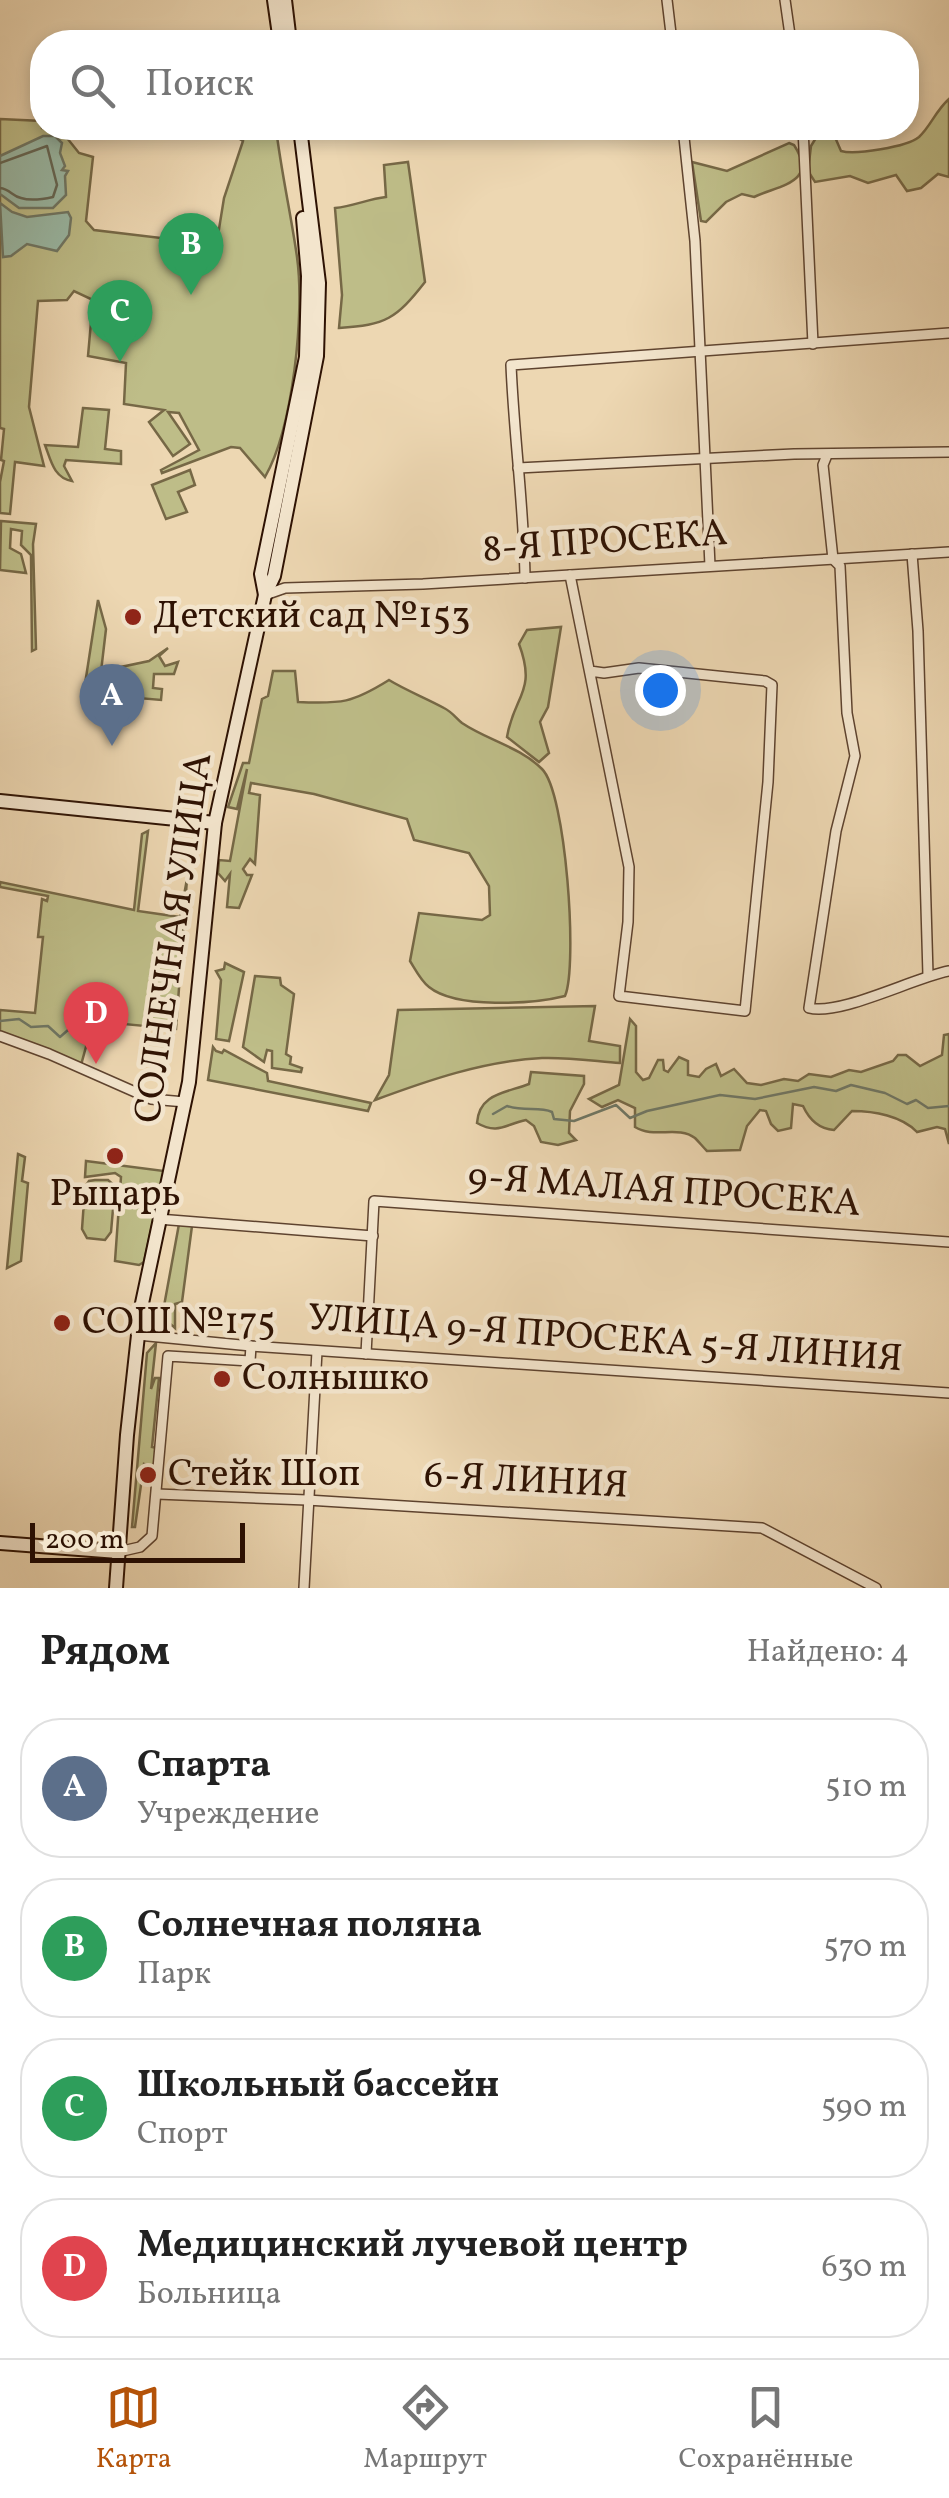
<!DOCTYPE html>
<html lang="ru">
<meta charset="utf-8">
<style>
body{margin:0;font-family:Vollkorn,serif;background:#f2f2f2;color:#222}
.scale{position:absolute;left:30px;bottom:25px;width:215px;box-sizing:border-box;padding-left:10px;border:5px solid #2e1203;border-top:0;font-size:28px;line-height:35px;white-space:nowrap;color:#2e1203;-webkit-text-stroke:8px #f3e5cd;paint-order:stroke}
.you{position:absolute;left:660px;top:690px;width:35px;height:35px;margin:-25px;border:8px solid #fff;border-radius:50%;background:#1a73e8;box-shadow:0 0 0 15px #1a73e833}
.badge{display:grid;place-items:center;width:65px;height:65px;border-radius:50%;background:#b45309;color:#fff;font-size:32px;font-weight:700}
.pin{position:absolute;translate:-50% -82px;filter:drop-shadow(0 2px 5px #0008)}
.pin::after{content:'';position:absolute;top:52px;width:35px;height:30px;background:inherit;clip-path:polygon(0 0,100% 0,50% 100%)}
.list{margin:0;padding:0;list-style:none}
h2{display:flex;justify-content:space-between;align-items:center;height:130px;margin:0;padding:0 40px;font-size:42px}
h2 small{font-size:32px;font-weight:400;color:#767676}
.list li{display:grid;grid-template-columns:65px 1fr auto;gap:30px;align-items:center;box-sizing:border-box;height:140px;margin:0 20px 20px;padding:0 20px;border:2px solid #e0e0e0;border-radius:40px}
.list b{display:block;font-size:38px;white-space:nowrap}
.list p{margin:0;font-size:32px;white-space:nowrap;color:#767676}
.list em{font-size:32px;font-style:normal;color:#767676}
.icon{flex:none;width:55px;height:55px;fill:none;stroke:currentColor;stroke-width:2;stroke-linecap:round;stroke-linejoin:round}
.map{position:relative;flex:none;width:949px;height:1588px;overflow:hidden}
.search{position:absolute;background:#fff;box-shadow:0 5px 15px #0003;left:30px;right:30px;top:30px;height:110px;display:flex;align-items:center;gap:25px;box-sizing:border-box;padding:0 35px;border-radius:40px;color:#767676;font-size:38px}
.sheet{height:770px;background:#fff}
nav{display:flex;justify-content:space-around;align-items:center;box-sizing:border-box;height:140px;border-top:2px solid #e0e0e0;background:#fff;font-size:28px;color:#767676}
nav a{display:grid;justify-items:center;gap:5px}
nav .on{color:#b45309}
.map>svg:first-child{display:block}
</style>
<div class="map">
<svg width="949" height="1588" viewBox="0 0 949 1588">
<rect width="100%" height="100%" fill="#edd7b2"/>
<filter id="stains"><feTurbulence type="fractalNoise" baseFrequency=".002" numOctaves="4"/><feColorMatrix values="0 0 0 0 .2 0 0 0 0 .09 0 0 0 0 .02 0 0 0 .5 -.17"/></filter>
<radialGradient id="worn" r=".72"><stop offset=".6" stop-color="#630" stop-opacity="0"/><stop offset="1" stop-color="#630" stop-opacity=".3"/></radialGradient>
<g fill="#bebd88" stroke="#766846" stroke-width="2.5">
<path d="M949,99V177L938,174L921,188L907,191L896,175L868,183L850,176L815,182L808,171L811,146L822,128H831L841,151C855,155 907,147 919,137C931,126 936,110 949,99Z"/>
<path d="M0,119L42,121V128H59L79,153L93,157L86,221L94,230L195,242L193,262L214,260L224,198L243,141L225,130L227,128H276C281,171 291,214 297,257C305,313 293,428 265,477L240,448L231,447L162,473L161,470L199,450L179,413L168,412L190,444L173,456L149,422L164,410L124,404L126,363L88,356L92,311L130,324L125,315L74,291L67,300L38,301L29,407L44,466L15,462L10,514L0,513V482L4,461L1,460L4,429L0,428Z"/>
<path d="M789,143L794,145C819,183 779,185 754,197L742,194L726,202L706,222L701,221L692,162L727,171Z"/>
<path d="M408,162L425,282C396,319 386,325 339,328L342,295L335,208C354,206 368,199 386,197L384,165Z"/>
<path d="M83,408L109,410L105,449L121,451V464L66,460L64,466L72,481C54,478 51,461 45,445L78,447Z"/>
<polygon points="190,470 195,485 178,492 187,512 166,519 152,485"/>
<polygon points="1,521 36,524 33,544 36,649 32,651 31,555 21,545 22,531 11,529 10,548 21,554 26,573 0,570"/>
<polygon points="98,600 106,629 100,680 124,682 123,673 117,672 121,667 149,661 168,648 159,656 165,666 178,662 174,674 154,674 153,688 162,689 161,700 139,698 137,713 122,711 123,692 85,684"/>
<path d="M561,627L548,707L540,722L549,753L539,762L507,737C514,695 537,692 519,644L527,630Z"/>
<path d="M273,671H295L298,702C342,704 352,703 389,680C407,691 426,698 444,708C452,712 456,718 462,723C487,740 520,747 542,769C566,792 578,966 565,996C533,1004 456,1009 429,987C421,981 415,969 410,961L419,913L482,920L490,915L489,886L469,853L414,840L407,819L314,794L251,783L249,793L260,795L255,864L250,859L243,869L247,875H252L239,908L227,907L230,874L225,881L218,873L219,860L230,861L247,769L237,809L228,807L243,763H249L262,699L268,696Z"/>
<polygon points="148,831 138,911 180,917 187,879 176,1029 93,1021 81,1065 0,1035 0,1010 35,1013 43,937 38,937 42,899 47,901 48,896 0,887 0,882 134,910 142,834"/>
<polygon points="225,963 244,972 229,1041 216,1039 221,980 216,971 224,969"/>
<polygon points="255,976 280,978 281,985 294,994 286,1054 291,1057 290,1064 302,1068 301,1072 272,1068 272,1051 267,1050 264,1062 243,1047"/>
<path d="M595,1006L589,1041L620,1046V1063C594,1061 567,1057 542,1058C484,1061 429,1080 375,1100L389,1075L398,1010Z"/>
<path d="M630,1019L636,1026V1072L643,1080L649,1078L658,1060H663L664,1070L668,1072L679,1057L688,1061V1075L699,1077L706,1069L716,1064L721,1076L734,1069L747,1083L761,1085L784,1079L798,1081L809,1074L831,1077L849,1070L861,1072L893,1061L898,1055H906L920,1066L942,1055L944,1035L949,1034V1144L945,1129L937,1127L917,1132C902,1116 874,1111 852,1111L834,1130C819,1129 809,1119 803,1106L793,1104L791,1128L778,1131L771,1124L766,1111L760,1110L747,1126L740,1150L707,1151C703,1147 699,1142 695,1138C678,1125 654,1139 635,1127V1108L618,1100L602,1107L589,1099L619,1085Z"/>
<polygon points="213,1047 216,1051 222,1053 224,1050 267,1073 268,1081 371,1103 368,1111 208,1080"/>
<path d="M531,1072L584,1076V1084L570,1111L569,1133L576,1140L558,1145L541,1142L534,1126L526,1120C506,1124 498,1135 477,1123C479,1093 506,1093 529,1084Z"/>
<polygon points="18,1154 25,1157 22,1181 28,1183 21,1261 7,1268"/>
<polygon points="86,1161 164,1171 144,1262 139,1265 115,1261 121,1177 115,1173 85,1177"/>
<polygon points="95,1180 108,1180 115,1186 111,1232 105,1240 87,1238 82,1229 85,1187 89,1181"/>
<polygon points="179,1224 192,1226 182,1302 175,1304 175,1328 162,1317"/>
<polygon points="156,1343 151,1389 155,1378 159,1378 152,1447 157,1448 156,1461 152,1467 144,1464 135,1527 132,1527 147,1353"/>
</g>
<g fill="#9abaa7" stroke="#6f7765" stroke-width="2.5">
<polygon points="43,136 55,136 62,143 60,153 65,166 62,170 68,171 65,176 66,195 53,208 19,208 0,194 0,156"/>
<polygon points="0,203 12,212 27,217 68,212 71,218 69,235 57,251 27,244 11,256 3,257"/>
</g>
<g fill="none" stroke-linecap="round" stroke-linejoin="round">
<path stroke="#646655" stroke-width="2.5" d="M0,163L47,146L57,185L53,197C44,199 30,201 21,198C12,196 10,189 0,188"/>
<g stroke="#6f7765" stroke-width="2.5">
<polyline points="0,1021 19,1019 31,1027 48,1026 60,1037 68,1030 92,1041"/>
<path d="M493,1114L507,1106C525,1112 539,1106 552,1112L554,1119L574,1121L616,1105L630,1118L647,1111L720,1095L755,1099L814,1087L836,1091L851,1085L885,1093L907,1104L916,1100L928,1108L949,1106"/>
</g>
<g stroke="#5e432f" stroke-width="12">
<g id="street">
<polyline points="667,0 672,42"/>
<polyline points="785,0 791,42"/>
<polyline points="683,128 695,241 710,566"/>
<polyline points="803,128 813,344"/>
<path d="M827,455L823,465L833,559L840,566L847,713L855,756L836,831L809,1008C840,1016 913,978 949,971"/>
<polyline points="518,468 794,454 949,452"/>
<polyline points="912,554 918,631 928,975"/>
<polyline points="570,575 629,867 628,922 619,996 745,1011 768,782 772,685 765,681 639,668 604,673 590,671"/>
<path d="M525,578C524,507 514,437 511,365L949,333"/>
<polyline points="265,595 285,588 423,584 949,552"/>
<polyline points="0,1036 49,1054 151,1099 185,1102"/>
<polyline points="158,1219 373,1236"/>
<polyline points="138,1335 251,1346 949,1393"/>
<polyline points="366,1354 374,1201 949,1242"/>
<polyline points="157,1494 307,1500 762,1528 876,1588"/>
<polyline points="118,1552 140,1547 152,1536 168,1356 250,1361 251,1346"/>
<polyline points="304,1588 317,1351"/>
</g>
</g>
<g stroke="#2e1203" stroke-width="16">
<g id="secondary">
<polyline points="274,0 280,42"/>
<polyline points="285,0 290,42"/>
<polyline points="265,595 261,574 306,357 308,276 303,218"/>
<polyline points="0,801 215,823"/>
<polyline points="0,1543 118,1552"/>
<polyline points="116,1588 127,1435 141,1308 189,1082 215,823 265,595 274,576 317,356 319,283 300,128"/>
</g>
</g>
<use href="#street" stroke="#f3e5cd" stroke-width="9"/>
<use href="#secondary" stroke="#f3e5cd" stroke-width="12"/>
</g>
<g fill="#8f2418" stroke="#f3e5cd" stroke-width="4">
<circle cx="133" cy="617" r="10"/>
<circle cx="115" cy="1156" r="10"/>
<circle cx="62" cy="1323" r="10"/>
<circle cx="222" cy="1379" r="10"/>
<circle cx="148" cy="1475" r="10"/>
</g>
<g text-anchor="middle" dominant-baseline="central" stroke-width="9" stroke-linejoin="round" paint-order="stroke">
<g font-size="38" fill="#2e1203" stroke="#f3e5cd">
<text transform="translate(605 543) rotate(-4)">8-Я ПРОСЕКА</text>
<text transform="translate(175 938) rotate(-82)">СОЛНЕЧНАЯ УЛИЦА</text>
<text transform="translate(664 1192) rotate(4)">9-Я МАЛАЯ ПРОСЕКА</text>
<text transform="translate(605 1340) rotate(4)">УЛИЦА 9-Я ПРОСЕКА 5-Я ЛИНИЯ</text>
<text transform="translate(526 1482) rotate(3)">6-Я ЛИНИЯ</text>
</g>
<g font-size="38" fill="#2e1203" stroke="#f3e5cd" text-anchor="start">
<text x="153" y="617">Детский сад №153</text>
<text x="115" y="1195" text-anchor="middle">Рыцарь</text>
<text x="82" y="1323">СОШ №175</text>
<text x="242" y="1379">Солнышко</text>
<text x="168" y="1475">Стейк Шоп</text>
</g>
</g>
<rect width="100%" height="100%" filter="url(#stains)"/>
<rect width="100%" height="100%" fill="url(#worn)"/>
</svg>
<div class="scale">200 m</div>
<div class="you"></div>
<div class="pin badge" style="left:112px;top:746px;background:#5c6f8a">A</div>
<div class="pin badge" style="left:191px;top:295px;background:#2e9e5b">B</div>
<div class="pin badge" style="left:120px;top:362px;background:#2e9e5b">C</div>
<div class="pin badge" style="left:96px;top:1064px;background:#e0444e">D</div>
<div class="search"><svg class="icon" aria-label="search" viewBox="0 0 24 24"><circle cx="10" cy="10" r="6"/><path d="M15 15l6 6"/></svg>Поиск</div>
</div>
<section class="sheet">
<h2>Рядом<small>Найдено: 4</small></h2>
<ul class="list">
<li><span class="badge" style="background:#5c6f8a">A</span><div><b>Спарта</b><p>Учреждение</p></div><em>510 m</em></li>
<li><span class="badge" style="background:#2e9e5b">B</span><div><b>Солнечная поляна</b><p>Парк</p></div><em>570 m</em></li>
<li><span class="badge" style="background:#2e9e5b">C</span><div><b>Школьный бассейн</b><p>Спорт</p></div><em>590 m</em></li>
<li><span class="badge" style="background:#e0444e">D</span><div><b>Медицинский лучевой центр</b><p>Больница</p></div><em>630 m</em></li>
</ul>
</section>
<nav>
<a class="on"><svg class="icon" aria-label="map" viewBox="0 0 24 24"><path d="M3 6l6-2 6 2 6-2v14l-6 2-6-2-6 2zM9 4v14M15 6v14"/></svg>Карта</a>
<a><svg class="icon" aria-label="directions" viewBox="0 0 24 24"><path d="M12 3l9 9-9 9-9-9zM9 14v-3h6M13 9l2 2-2 2"/></svg>Маршрут</a>
<a><svg class="icon" aria-label="saved" viewBox="0 0 24 24"><path d="M7 4h10v16l-5-4-5 4z"/></svg>Сохранённые</a>
</nav>
